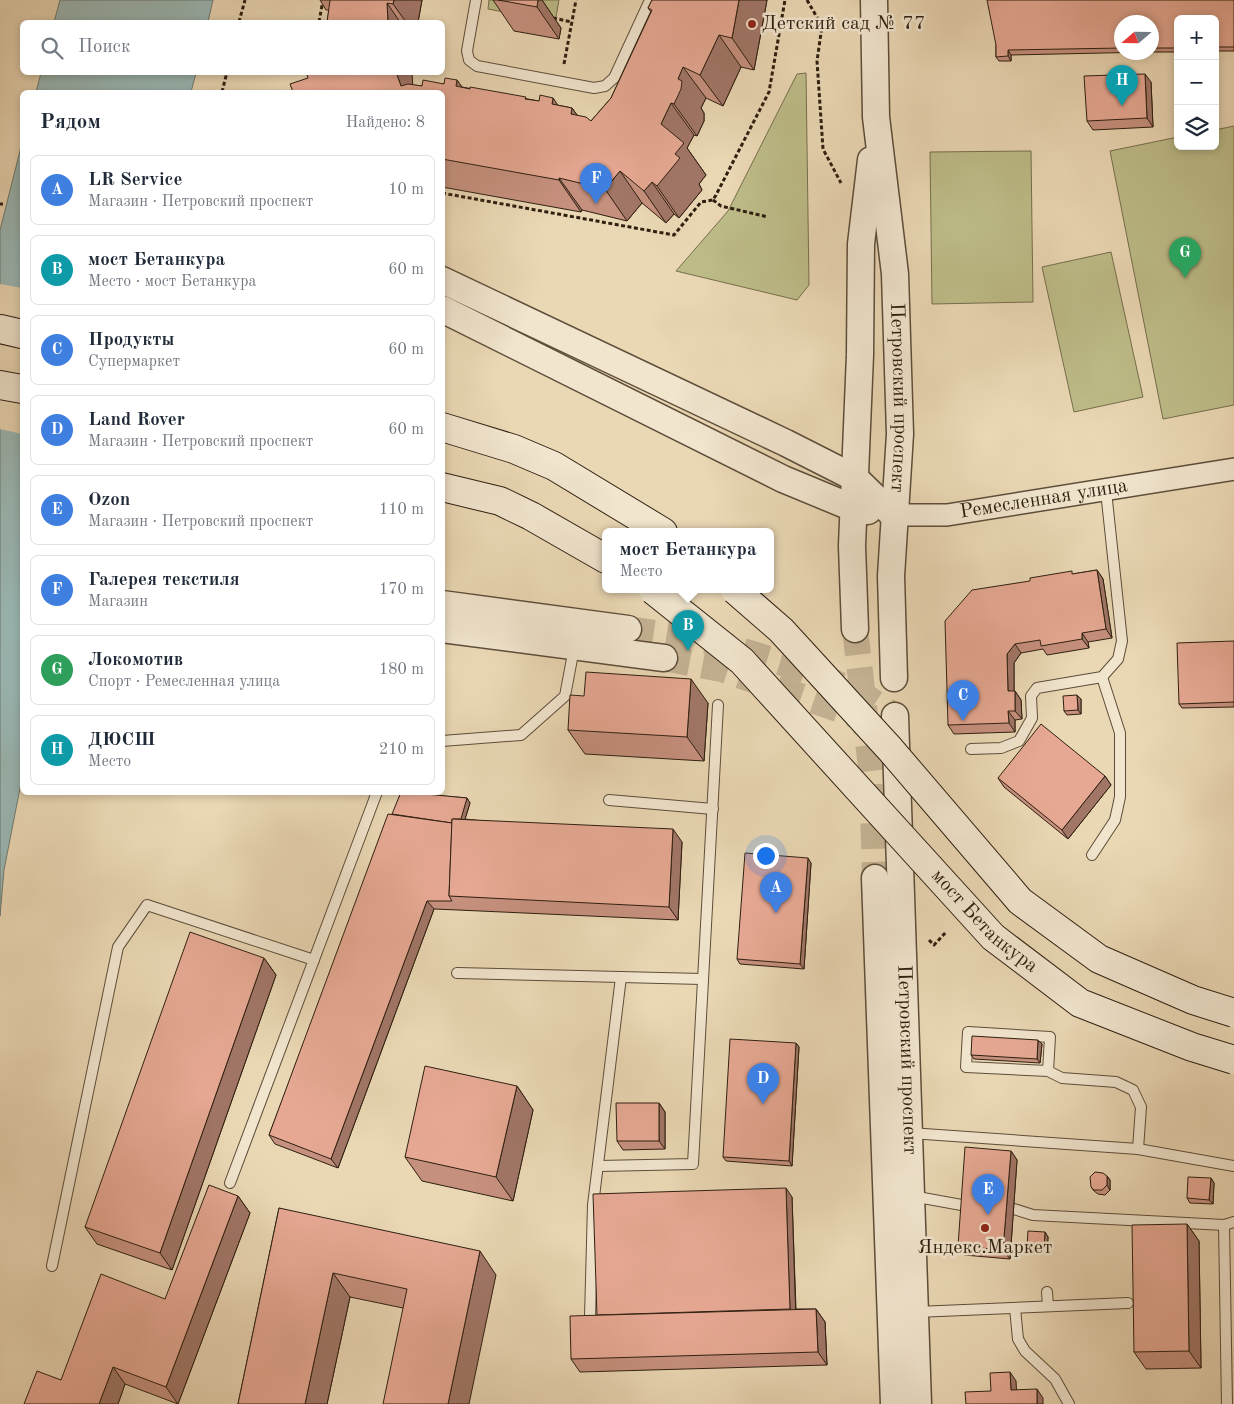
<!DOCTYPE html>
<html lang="ru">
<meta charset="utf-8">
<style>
body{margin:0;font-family:"Old Standard TT",serif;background:#f6f6f7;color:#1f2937}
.controls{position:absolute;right:15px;top:15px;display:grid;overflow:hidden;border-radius:8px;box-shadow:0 2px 8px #0003}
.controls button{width:45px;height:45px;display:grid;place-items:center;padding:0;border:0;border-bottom:1px solid #e0e1e3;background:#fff;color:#1f2937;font:25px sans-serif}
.compass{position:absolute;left:1114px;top:15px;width:45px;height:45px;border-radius:50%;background:#fff;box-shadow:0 2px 8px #0003;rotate:250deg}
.you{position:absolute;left:765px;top:855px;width:18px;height:18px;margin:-12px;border:4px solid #fff;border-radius:50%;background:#1a73e8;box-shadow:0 0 0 8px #1a73e833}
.badge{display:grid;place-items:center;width:32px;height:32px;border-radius:50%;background:#8f2418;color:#fff;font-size:16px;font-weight:700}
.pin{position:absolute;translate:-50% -41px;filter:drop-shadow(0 1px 2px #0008)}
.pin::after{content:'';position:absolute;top:26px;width:18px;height:15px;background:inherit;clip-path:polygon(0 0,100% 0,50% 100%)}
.popup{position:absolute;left:602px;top:528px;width:172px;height:65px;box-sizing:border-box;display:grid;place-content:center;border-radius:8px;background:#fff;filter:drop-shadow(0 1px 4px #0005);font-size:16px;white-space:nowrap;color:#747a83}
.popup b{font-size:19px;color:#1f2937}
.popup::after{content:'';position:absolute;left:50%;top:100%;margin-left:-10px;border:10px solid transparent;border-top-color:#fff}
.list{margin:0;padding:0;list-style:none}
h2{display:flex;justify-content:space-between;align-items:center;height:65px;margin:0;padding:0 20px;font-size:21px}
h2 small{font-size:16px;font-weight:400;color:#747a83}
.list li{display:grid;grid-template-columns:32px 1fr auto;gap:15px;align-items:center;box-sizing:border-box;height:70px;margin:0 10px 10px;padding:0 10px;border:1px solid #e0e1e3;border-radius:8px}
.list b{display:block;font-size:19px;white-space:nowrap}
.list p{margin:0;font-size:16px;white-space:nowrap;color:#747a83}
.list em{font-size:16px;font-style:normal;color:#747a83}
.icon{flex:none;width:28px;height:28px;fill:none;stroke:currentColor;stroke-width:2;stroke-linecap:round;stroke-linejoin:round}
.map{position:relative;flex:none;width:1234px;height:1404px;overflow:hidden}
.search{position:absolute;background:#fff;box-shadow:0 2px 8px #0003;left:20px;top:20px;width:425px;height:55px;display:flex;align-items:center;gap:12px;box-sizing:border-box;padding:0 18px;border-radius:8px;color:#747a83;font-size:19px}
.panel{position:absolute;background:#fff;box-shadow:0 2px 8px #0003;left:20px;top:90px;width:425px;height:705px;border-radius:8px}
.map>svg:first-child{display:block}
</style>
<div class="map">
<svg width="1234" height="1404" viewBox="0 0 1234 1404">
<rect width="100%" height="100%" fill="#ead7b4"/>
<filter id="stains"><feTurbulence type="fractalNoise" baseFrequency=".004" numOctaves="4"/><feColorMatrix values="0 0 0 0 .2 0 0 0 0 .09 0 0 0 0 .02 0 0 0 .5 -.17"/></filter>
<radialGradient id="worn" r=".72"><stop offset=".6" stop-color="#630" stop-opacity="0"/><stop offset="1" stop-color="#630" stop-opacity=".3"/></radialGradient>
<g fill="#bdbc88" stroke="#766e4c">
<polygon points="489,0 559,0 555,22 488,9"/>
<polygon points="806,73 809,285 797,300 676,271 728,211 797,74"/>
<polygon points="1234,126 1234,405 1163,419 1110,151 1178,137 1178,146 1215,146 1215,130"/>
<polygon points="1031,151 1033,302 932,304 930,152"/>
<polygon points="1111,252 1143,397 1074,412 1042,267"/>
</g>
<g fill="#9ab8b5" stroke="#6f7b73">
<polygon points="60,0 213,0 208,22 54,22"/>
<polygon points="41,73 41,72 196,73 191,92 36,92"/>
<polygon points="22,143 22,778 4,870 0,916 0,230"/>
</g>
<polygon fill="#ead7b4" points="0,284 22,288 22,434 0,429"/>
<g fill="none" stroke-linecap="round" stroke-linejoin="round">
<g stroke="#c4b293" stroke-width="26" stroke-dasharray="26 13" stroke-linecap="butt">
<polyline points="628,629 714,642 811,672 863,695 895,716"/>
<polyline points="855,629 872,776 875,878"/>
<polyline points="664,658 721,669 867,719"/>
</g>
<g stroke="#5d4d39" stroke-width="12">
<g id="service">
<polyline points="476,0 467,51 469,60 477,66 594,88 605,86 614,78 650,0"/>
<polyline points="442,741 521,735 565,696 574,648"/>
<polyline points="971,749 1001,748 1019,741 1032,718 1031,696 1037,688 1102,677 1118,659 1122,641 1106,491"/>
<polyline points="609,800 713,809"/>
<polyline points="1092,855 1115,820 1120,797 1120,733 1102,677"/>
<polyline points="457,973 702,979"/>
<polyline points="1048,1071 1050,1037 968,1032 966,1067 1048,1071 1062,1078 1116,1082 1133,1090 1141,1107 1138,1149"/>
<polyline points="910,1133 1138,1149 1234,1166"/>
<polyline points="599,1166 693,1164 718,705"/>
<polyline points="230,1183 377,792"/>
<polyline points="912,1196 967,1206"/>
<polyline points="1014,1209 1033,1215 1224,1225 1234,1222"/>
<polyline points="1224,1225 1227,1404"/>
<polyline points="52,1266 118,947 147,905 314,960"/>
<polyline points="1047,1292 1048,1306"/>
<polyline points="1015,1308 1018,1339 1025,1351 1055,1379 1069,1404"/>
<polyline points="916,1312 1128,1303"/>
<polyline points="590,1317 593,1205 621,977"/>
</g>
</g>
<g stroke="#5d4d39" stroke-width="24">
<g id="minor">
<path id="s1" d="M893,515H947L1234,469"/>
</g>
</g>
<g stroke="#5d4d39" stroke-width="29">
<g id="tertiary">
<path id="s2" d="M874,0L876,117L895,274L900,434L891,576L894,678"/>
<polyline points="442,280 786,443 855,478 893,515"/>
<polyline points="442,309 783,479 853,508 868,511"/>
<polyline points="442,604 628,629"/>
<polyline points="442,629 664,658"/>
<polyline points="855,629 852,546 860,355 861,244 871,160"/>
<path id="s3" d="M895,716L918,1404"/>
<polyline points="875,878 894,1404"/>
</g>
</g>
<g stroke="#2e1f10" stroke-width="30">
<g id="secondary">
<polyline points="0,329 22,334"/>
<polyline points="0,385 22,389"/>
<polyline points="442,427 514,449 554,466 663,532"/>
<polyline points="442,487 500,501 531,516 606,559"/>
</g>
</g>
<g stroke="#2e1f10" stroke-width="3" stroke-dasharray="4 2.5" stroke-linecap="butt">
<polyline points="807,0 822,26 817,61 823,149 841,183"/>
<polyline points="553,18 572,22"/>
<polyline points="239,22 245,0"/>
<polyline points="319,22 323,0"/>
<polyline points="564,64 576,0"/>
<polyline points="222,92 227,72"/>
<polyline points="442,193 674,235 701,202 713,200 716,195 769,92 785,0"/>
<polyline points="713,200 721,206 768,217"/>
<polyline points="0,204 3,204"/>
<polyline points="929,940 934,945 946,932"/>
</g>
<use href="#service" stroke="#f1e5ce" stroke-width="10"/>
<use href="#minor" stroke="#f1e5ce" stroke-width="21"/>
<use href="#tertiary" stroke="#f1e5ce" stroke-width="26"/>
<use href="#secondary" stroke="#f1e5ce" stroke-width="28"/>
<g stroke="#2e1f10" stroke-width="30" stroke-linecap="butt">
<g id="secondary-bridge">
<path id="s4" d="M653,590L742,661L993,937L1080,1003L1192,1047L1234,1060"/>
<polyline points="735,590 781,630 890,749 1020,901 1099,959 1193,1000 1234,1013"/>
</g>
</g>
<use href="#secondary-bridge" stroke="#f1e5ce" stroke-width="28"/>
</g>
<g fill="#c6907e" stroke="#2e1f10">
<polygon points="320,0 422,0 418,22 327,22 329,10 326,10"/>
<polygon points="493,0 542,0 561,28 559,39 514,31"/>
<polygon points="652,0 767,0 754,70 741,67 723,106 706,98 701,108 704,113 704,121 697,136 694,135 687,148 706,175 699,184 702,190 679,218 674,214 666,223 642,203 627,221 582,210 581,212 442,187 442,92 308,78 413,85 422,86 444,84 457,80 462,87 539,101 553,98 557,105 572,108 577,115 591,121 611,98 651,12 648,8"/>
<polygon points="1234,0 1234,51 1215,51 1215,19 1178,19 1178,52 1152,52 1152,22 1122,22 1122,52 1150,52 1011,55 1011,61 999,61 996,57 996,45"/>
<polygon points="1151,82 1153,127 1093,130 1087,121"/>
<polygon points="1097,570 1103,579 1112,638 1088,642 1089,648 1047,655 1043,649 1021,653 1014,663 1014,691 1015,691 1021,700 1022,719 1015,720 1015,732 954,734 948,725 1073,574"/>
<polygon points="1234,641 1234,707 1182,708 1179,704"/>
<polygon points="1077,695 1081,699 1081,714 1067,715 1064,711"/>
<polygon points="584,696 708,703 704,761 585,754 568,730"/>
<polygon points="1105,776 1111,785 1068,839 1004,787 998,778"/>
<polygon points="431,795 467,798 470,803 465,819 682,842 678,920 458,910 434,909 338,1168 275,1144 269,1135 392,814"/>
<polygon points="811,863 804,969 740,964 737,959"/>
<polygon points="264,958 276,975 172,1270 97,1244 85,1227"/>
<polygon points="796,1043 799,1047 792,1166 726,1161 723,1157"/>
<polygon points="1042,1044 1040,1063 974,1059 971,1055"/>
<polygon points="517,1086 533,1110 513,1201 422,1181 405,1157"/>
<polygon points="659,1103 665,1112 665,1149 623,1150 617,1141"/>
<polygon points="1011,1151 1017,1160 1010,1259 964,1255 958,1246"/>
<polygon points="1107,1176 1110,1180 1110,1190 1105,1195 1098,1194 1094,1191 1091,1187"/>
<polygon points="1211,1178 1214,1183 1213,1204 1190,1203 1187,1198"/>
<polygon points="238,1196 250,1213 178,1404 125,1384 118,1404 24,1404 61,1380 165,1299"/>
<polygon points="792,1197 796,1309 816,1309 825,1322 827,1365 580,1372 571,1359 597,1315"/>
<polygon points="279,1208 496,1275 403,1308 350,1297 327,1404 238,1404"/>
<polygon points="1187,1224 1199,1241 1201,1368 1146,1369 1134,1352"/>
<polygon points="1045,1232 1048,1237 1047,1253 1030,1251 1027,1247"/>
</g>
<g fill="#a17667" stroke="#2e1f10">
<polygon points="394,0 422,0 418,22 406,22 393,4"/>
<polygon points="538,0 542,0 561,28 559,39 537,7"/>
<polygon points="739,0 767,0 754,70 732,38"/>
<polygon points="387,3 400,22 388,22"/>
<polygon points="719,35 741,67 723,106 700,75"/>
<polygon points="1008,50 1011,55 1011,61 1008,56"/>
<polygon points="683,67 706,98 701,108 704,113 704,121 697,136 674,104 678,79"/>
<polygon points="396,72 412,72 413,90 401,86"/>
<polygon points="1145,74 1151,82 1153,127 1147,118"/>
<polygon points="457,80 479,112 456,86"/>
<polygon points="553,98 575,130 552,104"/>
<polygon points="671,103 694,135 687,148 706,175 699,184 702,190 679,218 657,186 661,124"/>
<polygon points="572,108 594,139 571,114"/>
<polygon points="620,171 642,203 627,221 605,189"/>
<polygon points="559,178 582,210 581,212 559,180"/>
<polygon points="652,182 674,214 666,223 644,191"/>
<polygon points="1097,570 1103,579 1112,638 1106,629"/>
<polygon points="1082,633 1088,642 1089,648 1082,639"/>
<polygon points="1015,644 1021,653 1014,663 1014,700 1008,691 1007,654"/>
<polygon points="691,679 708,703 704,761 687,737"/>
<polygon points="1015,691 1021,700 1022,719 1015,711"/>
<polygon points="1077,695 1081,699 1081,714 1078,710"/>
<polygon points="1008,711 1015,720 1015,732 1009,723"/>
<polygon points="1105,776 1111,785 1068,839 1062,830"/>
<polygon points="467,798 470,803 461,832 458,827"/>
<polygon points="673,829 682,842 678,920 669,907"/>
<polygon points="808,858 811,863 804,969 800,964"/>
<polygon points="427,901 434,909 338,1168 331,1159"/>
<polygon points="264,958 276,975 172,1270 160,1253"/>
<polygon points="1038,1040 1042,1044 1040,1063 1037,1059"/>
<polygon points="796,1043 799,1047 792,1166 789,1161"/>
<polygon points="517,1086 533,1110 513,1201 496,1177"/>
<polygon points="659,1103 665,1112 665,1149 659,1141"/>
<polygon points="1011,1151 1017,1160 1010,1259 1003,1250"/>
<polygon points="1107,1176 1110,1180 1110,1190 1107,1185"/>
<polygon points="1211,1178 1214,1183 1213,1204 1209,1200"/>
<polygon points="786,1188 792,1197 796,1322 790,1313"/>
<polygon points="238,1196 250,1213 178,1404 166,1387"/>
<polygon points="1187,1224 1199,1241 1201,1368 1189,1351"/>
<polygon points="1045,1232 1048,1237 1047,1253 1044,1248"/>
<polygon points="480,1251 496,1275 469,1404 448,1404"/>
<polygon points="333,1273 350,1297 327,1404 305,1404"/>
<polygon points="816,1309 825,1322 827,1365 818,1352"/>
<polygon points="113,1367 125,1384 118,1404 99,1404"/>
<polygon points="1010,1372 1016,1381 1017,1399 1011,1390"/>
<polygon points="1037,1389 1043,1398 1043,1404 1037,1404"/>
</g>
<g fill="#e6a893" stroke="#2e1f10">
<polygon points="330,0 394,0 393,4 387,3 388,22 327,22"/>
<polygon points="498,0 538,0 537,7"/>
<polygon points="652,0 739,0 732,38 719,35 700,75 683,67 678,79 682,81 681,89 674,104 671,103 661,124 684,143 675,154 680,158 657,186 652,182 644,191 620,171 605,189 559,178 559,180 442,159 442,92 293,92 290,84 308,78 307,75 312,72 396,72 401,86 408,84 422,86 423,80 444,84 445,78 457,80 456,86 470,89 470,87 526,97 525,99 539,101 540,95 553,98 552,104 572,108 571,114 586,117 591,121 611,98 652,10 648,8"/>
<polygon points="987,0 1234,0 1234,47 1215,47 1215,19 1178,19 1178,48 1152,48 1152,22 1122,22 1122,48 1008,50 1008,56 996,57 996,45"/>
<polygon points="1145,74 1147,118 1087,121 1084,76"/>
<polygon points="1097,570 1106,629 1082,633 1082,639 1041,646 1040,640 1015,644 1007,654 1008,691 1015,691 1015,711 1008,711 1009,723 948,725 945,621 972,590 1030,581 1030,578 1072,571 1072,574"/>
<polygon points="1234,641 1234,702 1179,704 1177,643"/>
<polygon points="586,672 691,679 687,737 568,730 570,695 584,696"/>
<polygon points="1077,695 1078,710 1064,711 1063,696"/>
<polygon points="1041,724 1105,776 1062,830 998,778"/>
<polygon points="401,792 427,792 426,794 467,798 461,819 452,819 452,823 392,814"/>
<polygon points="388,814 452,823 449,896 452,901 427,901 331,1159 269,1135"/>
<polygon points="452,819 673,829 669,907 449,896"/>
<polygon points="745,853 808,858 800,964 737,959"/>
<polygon points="190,932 264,958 160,1253 85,1227"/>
<polygon points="972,1036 1038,1040 1037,1059 971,1055"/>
<polygon points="730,1039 796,1043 789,1161 723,1157"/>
<polygon points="425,1066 517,1086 496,1177 405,1157"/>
<polygon points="616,1103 659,1103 659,1141 617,1141"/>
<polygon points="965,1147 1011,1151 1003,1250 958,1246"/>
<polygon points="1095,1172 1103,1173 1107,1176 1107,1185 1102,1190 1094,1190 1091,1187 1090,1177"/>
<polygon points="1188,1177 1211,1178 1209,1200 1187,1198"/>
<polygon points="209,1185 238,1196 166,1387 113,1367 99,1404 24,1404 37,1371 61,1380 101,1274 165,1299"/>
<polygon points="786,1188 790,1309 597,1315 593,1194"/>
<polygon points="279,1208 480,1251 448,1404 383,1404 407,1289 333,1273 305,1404 238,1404"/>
<polygon points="1187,1224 1189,1351 1134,1352 1132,1225"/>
<polygon points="1028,1231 1045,1232 1044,1248 1027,1247"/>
<polygon points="816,1309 818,1352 571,1359 570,1316"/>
<polygon points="1010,1372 1011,1390 1037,1389 1037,1404 966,1404 965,1392 991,1391 990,1373"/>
</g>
<g fill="#8f2418" stroke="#f1e5ce" stroke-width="2">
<circle cx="752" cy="24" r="5"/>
<circle cx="985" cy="1228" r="5"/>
</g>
<g text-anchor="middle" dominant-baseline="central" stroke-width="5" stroke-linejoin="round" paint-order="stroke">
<g font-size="20" fill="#2e1f10" stroke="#f1e5ce" text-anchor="start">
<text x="762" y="24">Детский сад № 77</text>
<text x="985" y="1248" text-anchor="middle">Яндекс.Маркет</text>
</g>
<g font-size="20" fill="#2e1f10" stroke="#f1e5ce">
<text stroke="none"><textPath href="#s2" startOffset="399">Петровский проспект</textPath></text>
<text stroke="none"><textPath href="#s1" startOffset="152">Ремесленная улица</textPath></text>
<text stroke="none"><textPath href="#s4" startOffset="470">мост Бетанкура</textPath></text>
<text stroke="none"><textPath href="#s3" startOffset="344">Петровский проспект</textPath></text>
</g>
</g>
<rect width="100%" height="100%" filter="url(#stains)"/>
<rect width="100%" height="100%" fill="url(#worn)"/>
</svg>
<div class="controls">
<button>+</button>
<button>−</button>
<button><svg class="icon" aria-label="layers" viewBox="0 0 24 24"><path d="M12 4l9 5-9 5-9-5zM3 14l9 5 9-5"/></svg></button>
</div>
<svg class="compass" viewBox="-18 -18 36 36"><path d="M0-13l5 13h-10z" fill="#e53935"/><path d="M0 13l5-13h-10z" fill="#747a83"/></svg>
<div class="you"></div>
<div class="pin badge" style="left:776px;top:913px;background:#3f7fe0">A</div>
<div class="pin badge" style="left:688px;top:651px;background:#0f9aa8">B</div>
<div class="popup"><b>мост Бетанкура</b>Место</div>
<div class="pin badge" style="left:963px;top:721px;background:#3f7fe0">C</div>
<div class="pin badge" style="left:763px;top:1104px;background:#3f7fe0">D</div>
<div class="pin badge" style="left:988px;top:1215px;background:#3f7fe0">E</div>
<div class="pin badge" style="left:596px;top:204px;background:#3f7fe0">F</div>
<div class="pin badge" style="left:1185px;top:278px;background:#2e9e5b">G</div>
<div class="pin badge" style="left:1122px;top:106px;background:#0f9aa8">H</div>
<div class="search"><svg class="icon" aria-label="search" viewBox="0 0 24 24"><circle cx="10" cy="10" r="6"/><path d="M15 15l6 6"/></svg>Поиск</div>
<section class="panel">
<h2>Рядом<small>Найдено: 8</small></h2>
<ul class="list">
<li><span class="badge" style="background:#3f7fe0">A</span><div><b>LR Service</b><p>Магазин · Петровский проспект</p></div><em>10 m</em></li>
<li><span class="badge" style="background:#0f9aa8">B</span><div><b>мост Бетанкура</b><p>Место · мост Бетанкура</p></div><em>60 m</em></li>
<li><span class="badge" style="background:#3f7fe0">C</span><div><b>Продукты</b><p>Супермаркет</p></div><em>60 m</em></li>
<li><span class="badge" style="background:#3f7fe0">D</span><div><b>Land Rover</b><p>Магазин · Петровский проспект</p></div><em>60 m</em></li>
<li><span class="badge" style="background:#3f7fe0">E</span><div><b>Ozon</b><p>Магазин · Петровский проспект</p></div><em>110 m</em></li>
<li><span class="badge" style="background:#3f7fe0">F</span><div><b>Галерея текстиля</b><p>Магазин</p></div><em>170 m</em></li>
<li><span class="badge" style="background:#2e9e5b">G</span><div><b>Локомотив</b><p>Спорт · Ремесленная улица</p></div><em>180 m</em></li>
<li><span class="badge" style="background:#0f9aa8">H</span><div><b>ДЮСШ</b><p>Место</p></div><em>210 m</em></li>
</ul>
</section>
</div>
